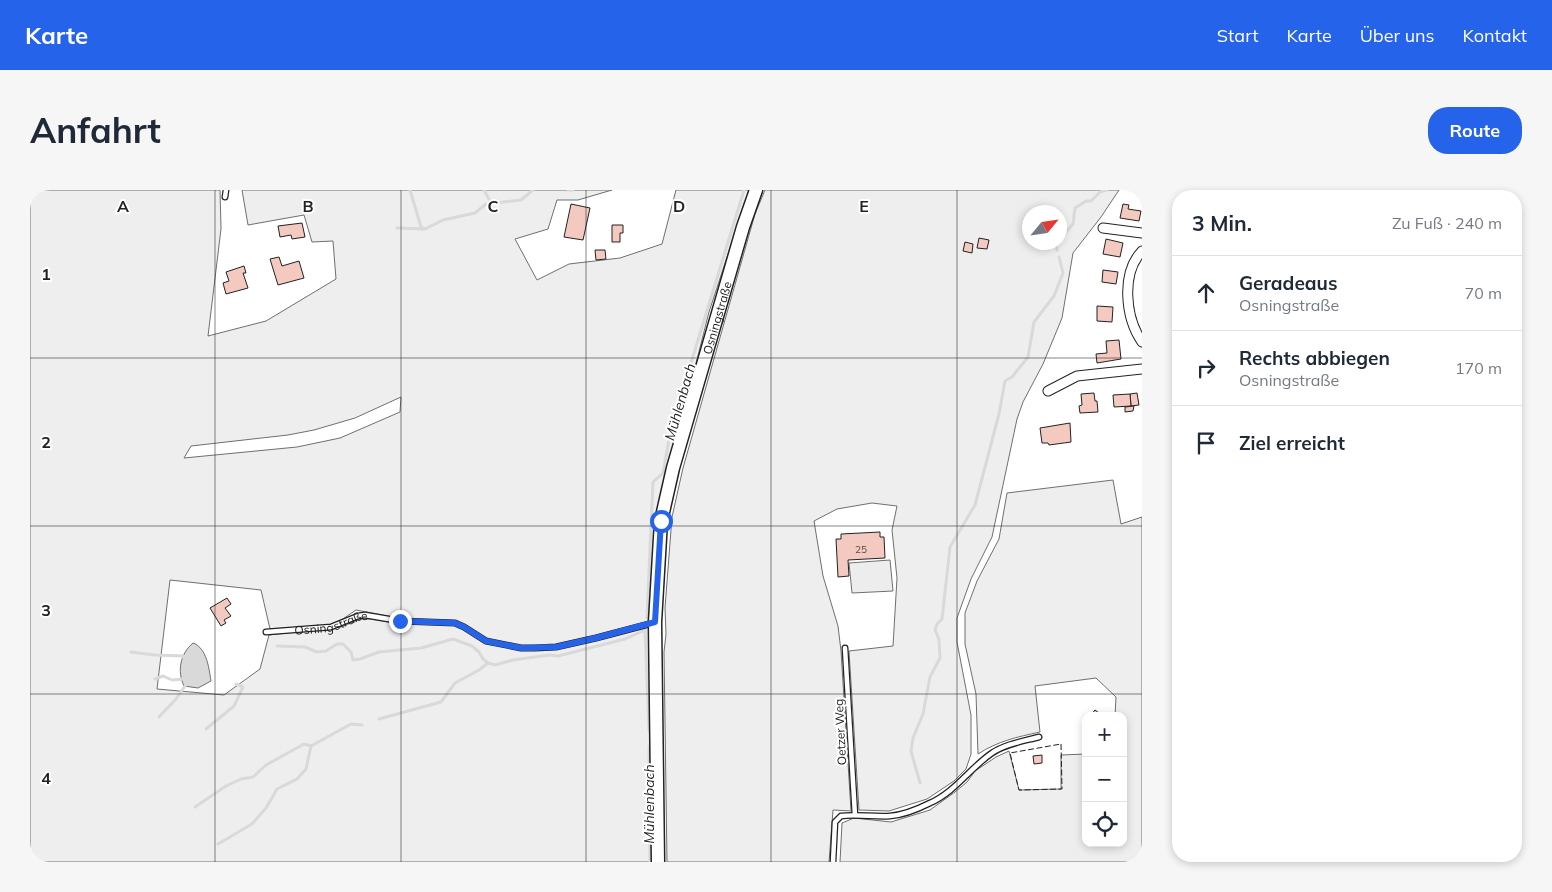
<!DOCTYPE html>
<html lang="de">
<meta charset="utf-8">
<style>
body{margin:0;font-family:Mulish,sans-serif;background:#f6f6f7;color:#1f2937}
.controls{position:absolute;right:15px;bottom:15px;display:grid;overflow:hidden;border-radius:10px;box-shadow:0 2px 8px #0003}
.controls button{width:45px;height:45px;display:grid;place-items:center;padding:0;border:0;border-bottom:1px solid #e0e1e3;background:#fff;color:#1f2937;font:25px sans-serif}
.compass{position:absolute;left:992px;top:15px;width:45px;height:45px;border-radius:50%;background:#fff;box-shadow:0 2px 8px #0003;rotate:61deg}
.stop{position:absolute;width:15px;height:15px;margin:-11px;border:4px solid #2563eb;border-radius:50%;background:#fff}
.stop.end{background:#2563eb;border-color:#fff;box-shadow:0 1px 5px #0008}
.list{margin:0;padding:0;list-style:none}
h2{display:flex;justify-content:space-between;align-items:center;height:65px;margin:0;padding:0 20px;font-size:21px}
h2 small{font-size:16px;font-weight:400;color:#747a83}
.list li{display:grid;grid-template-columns:32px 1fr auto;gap:15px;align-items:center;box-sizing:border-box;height:75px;padding:0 20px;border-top:1px solid #e0e1e3}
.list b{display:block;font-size:19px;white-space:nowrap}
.list p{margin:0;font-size:16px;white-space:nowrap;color:#747a83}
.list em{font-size:16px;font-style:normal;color:#747a83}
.icon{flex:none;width:28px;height:28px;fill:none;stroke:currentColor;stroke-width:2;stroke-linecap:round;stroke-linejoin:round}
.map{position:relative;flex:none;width:1112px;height:672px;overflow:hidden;border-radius:20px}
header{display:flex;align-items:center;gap:30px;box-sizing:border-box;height:70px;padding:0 25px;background:#2563eb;color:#fff}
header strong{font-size:24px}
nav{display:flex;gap:28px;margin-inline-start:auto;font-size:18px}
.intro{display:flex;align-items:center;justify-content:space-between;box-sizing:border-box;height:120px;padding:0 30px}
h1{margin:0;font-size:35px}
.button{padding:12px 22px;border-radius:20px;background:#2563eb;color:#fff;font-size:18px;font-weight:700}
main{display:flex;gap:30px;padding:0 30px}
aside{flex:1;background:#fff;border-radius:20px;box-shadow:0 2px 8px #0003}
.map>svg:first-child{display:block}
</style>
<header>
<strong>Karte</strong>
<nav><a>Start</a><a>Karte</a><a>Über uns</a><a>Kontakt</a></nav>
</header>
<div class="intro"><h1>Anfahrt</h1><a class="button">Route</a></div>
<main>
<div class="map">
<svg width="1112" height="672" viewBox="0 0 1112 672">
<rect width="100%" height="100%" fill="#fff"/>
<g fill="#eee" stroke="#6f6f6f" fill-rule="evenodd">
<path d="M0,0H190L191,39L178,146L236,131L306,89L303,51L282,52L274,25L218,35L212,0H582L548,10H527L518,39L485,49L507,90L539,74L590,68L632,54L646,0H719L679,122L626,332L621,546V672H0ZM371,207L370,222L310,248L267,257L154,268L161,256L258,245L284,240L325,228ZM140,390L231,400L240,439L301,435L310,431L326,420L373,429V434L340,429H330L311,437L239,445L230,479L194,505L127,499Z"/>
<path d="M735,0H1089L1071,27L1043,63L1032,128L1013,174L993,212L987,229L962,347L941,389L927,428V452L941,525V564L936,579L924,591L897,609L859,621L829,620L819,461L863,456L867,388L862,340L867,316L842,313L807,319L784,331L793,386L808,436L811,461L821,621L803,620L799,672H637L634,462L636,444L635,418L642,327L653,278L725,24ZM999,22H1030V52H999Z"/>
<path d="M1083,290L1091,334L1112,327V672H810L812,633L824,628L861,632L900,620L925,602L937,592L945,581L966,567L979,561L989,600L1031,599V565L1056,564V653H1093V526H1085L1086,507L1066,488L1005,496L1010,542C987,547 968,551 948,564L946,504L935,454V423L947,391L969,349L977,303Z"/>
</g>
<polygon fill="#ededed" stroke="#6f6f6f" points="860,370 863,401 822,403 819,373"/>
<path fill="#d9d9d9" stroke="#6f6f6f" d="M163,453C177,458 179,479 181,491L168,498L154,496C147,481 150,464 163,453Z"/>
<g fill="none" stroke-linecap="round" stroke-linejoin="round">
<g stroke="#d9d9d9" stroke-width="3">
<polyline points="380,0 391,37 395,39 413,30 445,23 456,14 491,10 503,0"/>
<polyline points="454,0 461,13"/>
<polyline points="538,0 543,0"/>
<polyline points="367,38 394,39"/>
<polyline points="1030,49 1043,34 1045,18 1056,11 1061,11 1070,2 1077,0"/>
<polyline points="1026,52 1027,60"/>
<polyline points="617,428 623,292 633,283 639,250 650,224 649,212 714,0"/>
<polyline points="615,439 619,540"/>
<polyline points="247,456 275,457 287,462 296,461 307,454 313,454 321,462 323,470 330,469 349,462 391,458 423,449 442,456 449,462 453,469 458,473 465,475 483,470 519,465 528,466 595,449 615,440"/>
<polyline points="101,462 125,465 153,466 154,468"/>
<polyline points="125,489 133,486 142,490 153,489"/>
<polyline points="129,527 146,509 157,493"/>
<polyline points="349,529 411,512 425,493 449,480 458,473"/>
<polyline points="176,539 204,516 213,497 206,494"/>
<polyline points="619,556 620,672"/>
<polyline points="890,593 881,561 883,548 893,524 900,487 910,468 909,449 905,440 907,434 912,429 920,357 945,315 969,224 975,191 982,187 998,167 1004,132 1024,106 1033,83 1029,67"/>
<polyline points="165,617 196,596 211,589 223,587 236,575 274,554 281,556 321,534 332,535"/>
<polyline points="188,654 222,634 236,618 247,599 267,589 276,579 281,556"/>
</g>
</g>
<g fill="#f3c9c0" stroke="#222">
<polygon points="541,14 560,18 553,50 534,47"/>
<polygon points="1093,14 1099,15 1098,19 1111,21 1109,31 1090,28"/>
<polygon points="272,33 275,47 262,49 261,45 250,47 248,36"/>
<polygon points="582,35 593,35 593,43 590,43 590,52 582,52"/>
<polygon points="949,48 959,50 957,59 947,58"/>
<polygon points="1076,49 1093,53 1090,67 1073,64"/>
<polygon points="935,52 943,54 942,63 933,61"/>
<polygon points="565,60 575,60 576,69 566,70"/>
<polygon points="249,67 252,76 269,71 274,88 248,95 240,69"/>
<polygon points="214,76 216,83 213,83 218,98 196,104 193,93 199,91 196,82"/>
<polygon points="1073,80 1088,82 1086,94 1072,92"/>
<polygon points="1067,116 1083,117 1082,132 1067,131"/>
<polygon points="1089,150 1091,169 1067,173 1066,164 1077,163 1076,151"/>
<polygon points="1064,203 1065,211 1067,211 1068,222 1050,223 1049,216 1052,215 1051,204"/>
<polygon points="1107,203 1109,215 1101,216 1100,204"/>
<polygon points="1100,204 1101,216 1084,217 1083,205"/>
<polygon points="1104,216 1103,221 1095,222 1095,217"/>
<polygon points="1040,233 1041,252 1019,255 1018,253 1012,253 1010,238"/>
<polygon points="850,342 850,347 854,347 855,368 818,370 819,386 808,387 806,349 811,349 811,344"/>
<polygon points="197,408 201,414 195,418 201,426 194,430 196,433 191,436 180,418"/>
<polygon points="1065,520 1073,526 1060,526"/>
<polygon points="1012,565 1012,573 1004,574 1003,566"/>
</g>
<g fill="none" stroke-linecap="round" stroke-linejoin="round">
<g stroke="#222" stroke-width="7">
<g id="lane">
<polyline points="195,7 196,0"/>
<path id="s1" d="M236,442L301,437L328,426L335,425L370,431L425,433L434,437L456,451L491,458H505L526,457L566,448L623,433"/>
<polyline points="815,458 825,625"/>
<path d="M803,672L805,632L811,626C827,624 844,627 860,626C874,625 888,619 900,613C925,602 940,578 962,563C975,554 994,551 1009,547"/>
</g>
</g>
<g stroke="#222" stroke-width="11">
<g id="street">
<polyline points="1073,38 1112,43"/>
<path d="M1112,61C1091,83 1095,127 1112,152"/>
<polyline points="1018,201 1047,186 1112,179"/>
</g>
</g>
<g stroke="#222" stroke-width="15">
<g id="secondary">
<path id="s2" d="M628,672L625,432L631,331L643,278L713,37L726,0"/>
</g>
</g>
<use href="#lane" stroke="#fff" stroke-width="4.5"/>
<use href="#street" stroke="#fff" stroke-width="9"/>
<use href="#secondary" stroke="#fff" stroke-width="12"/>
<polygon stroke="#222" stroke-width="1" stroke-dasharray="6 2.5" stroke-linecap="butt" points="1031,554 1032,599 989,600 980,563"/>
</g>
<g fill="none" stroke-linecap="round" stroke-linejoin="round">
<polyline stroke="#2563eb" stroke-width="6" points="370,431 425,433 434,437 456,451 491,458 526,457 566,448 625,432 631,331"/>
</g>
<path fill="none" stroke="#222" stroke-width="1" stroke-opacity="0.55" d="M185,0V672M371,0V672M556,0V672M741,0V672M927,0V672M0,168H1112M0,336H1112M0,504H1112"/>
<g text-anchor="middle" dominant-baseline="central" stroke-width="4" stroke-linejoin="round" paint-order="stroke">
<g font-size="10" fill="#564c4a">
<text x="831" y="359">25</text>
</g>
<g font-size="12" fill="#222" stroke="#fff">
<text stroke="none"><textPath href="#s2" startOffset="552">Osningstraße</textPath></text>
<text stroke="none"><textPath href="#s1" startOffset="66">Osningstraße</textPath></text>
<text transform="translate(810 542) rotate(-93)">Oetzer Weg</text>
</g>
<g font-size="14" font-style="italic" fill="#222" stroke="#fff">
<text transform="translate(650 212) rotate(-74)">Mühlenbach</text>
<text transform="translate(619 614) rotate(-90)">Mühlenbach</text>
</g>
</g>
<g font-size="16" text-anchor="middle" font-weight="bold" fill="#222" stroke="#fff" stroke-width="4" stroke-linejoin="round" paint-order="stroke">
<text x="93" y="22">A</text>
<text x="278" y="22">B</text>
<text x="463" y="22">C</text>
<text x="649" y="22">D</text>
<text x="834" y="22">E</text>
<text x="16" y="90">1</text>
<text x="16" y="258">2</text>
<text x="16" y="426">3</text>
<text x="16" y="594">4</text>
</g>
</svg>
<div class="controls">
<button>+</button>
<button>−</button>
<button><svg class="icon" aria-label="locate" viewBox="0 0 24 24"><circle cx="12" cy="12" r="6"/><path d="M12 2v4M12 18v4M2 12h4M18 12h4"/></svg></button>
</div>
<svg class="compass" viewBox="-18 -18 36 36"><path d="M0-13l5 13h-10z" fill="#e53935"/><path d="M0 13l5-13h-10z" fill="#747a83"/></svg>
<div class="stop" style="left:631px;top:331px"></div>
<div class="stop end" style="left:370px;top:431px"></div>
</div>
<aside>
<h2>3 Min.<small>Zu Fuß · 240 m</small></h2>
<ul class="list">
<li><svg class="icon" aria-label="ahead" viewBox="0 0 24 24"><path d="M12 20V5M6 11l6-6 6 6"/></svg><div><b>Geradeaus</b><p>Osningstraße</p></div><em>70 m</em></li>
<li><svg class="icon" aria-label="right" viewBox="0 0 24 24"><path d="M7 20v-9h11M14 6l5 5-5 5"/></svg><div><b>Rechts abbiegen</b><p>Osningstraße</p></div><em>170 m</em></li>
<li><svg class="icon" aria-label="arrive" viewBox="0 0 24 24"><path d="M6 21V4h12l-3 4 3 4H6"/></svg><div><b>Ziel erreicht</b></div></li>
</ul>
</aside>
</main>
